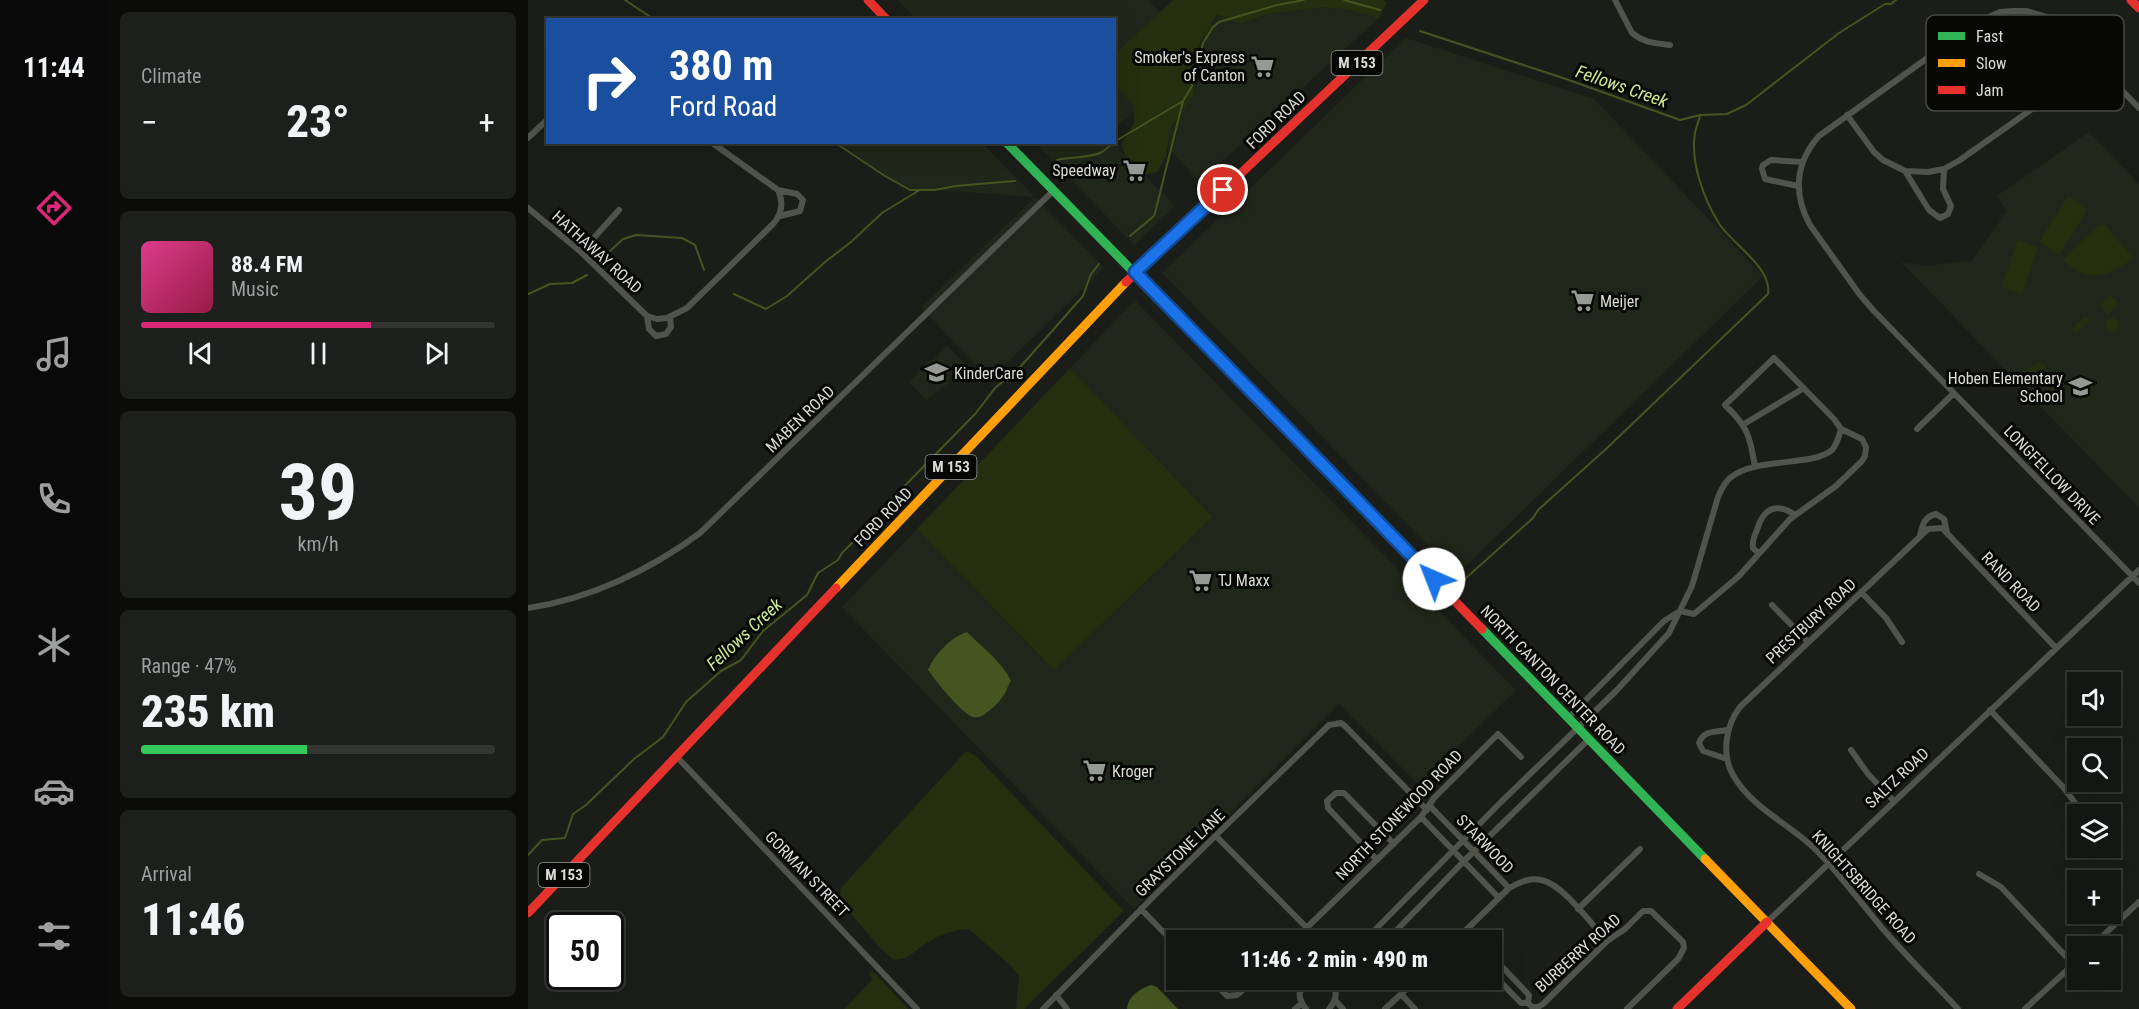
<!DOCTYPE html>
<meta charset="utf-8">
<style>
:root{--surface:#141613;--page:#1d1f1c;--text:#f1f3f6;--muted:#9d9fa0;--line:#333533;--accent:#db2777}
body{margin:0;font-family:"Roboto Condensed",sans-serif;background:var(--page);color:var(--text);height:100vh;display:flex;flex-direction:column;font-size:22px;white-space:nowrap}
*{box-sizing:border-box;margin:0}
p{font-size:20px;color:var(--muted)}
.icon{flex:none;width:33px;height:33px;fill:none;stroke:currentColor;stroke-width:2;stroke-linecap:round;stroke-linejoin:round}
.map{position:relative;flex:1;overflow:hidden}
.sheet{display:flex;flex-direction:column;gap:12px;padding:12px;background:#0b0c0a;width:420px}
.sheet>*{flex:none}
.hud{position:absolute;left:18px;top:18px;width:570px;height:126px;border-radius:0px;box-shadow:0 6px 24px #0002,0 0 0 2px var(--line);background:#1a4fa0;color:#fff;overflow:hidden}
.fabs{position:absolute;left:1539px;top:672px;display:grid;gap:12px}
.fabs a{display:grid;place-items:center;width:54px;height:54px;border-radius:0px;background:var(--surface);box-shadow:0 6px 24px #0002,0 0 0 2px var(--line);font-size:30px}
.speed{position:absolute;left:18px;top:912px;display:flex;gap:12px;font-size:30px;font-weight:700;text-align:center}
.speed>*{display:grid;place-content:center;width:78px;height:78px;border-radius:50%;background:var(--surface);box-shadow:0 6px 24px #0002,0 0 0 2px var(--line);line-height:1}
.speed .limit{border:3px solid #111;border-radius:9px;background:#fff;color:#111}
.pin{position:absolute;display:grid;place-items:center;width:51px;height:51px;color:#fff;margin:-26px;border:3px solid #fff;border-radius:50%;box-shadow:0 2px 6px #0007}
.me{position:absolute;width:66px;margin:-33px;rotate:316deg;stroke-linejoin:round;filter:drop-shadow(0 0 4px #0008)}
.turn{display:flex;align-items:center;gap:21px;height:126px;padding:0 24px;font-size:27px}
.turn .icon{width:78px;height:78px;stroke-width:2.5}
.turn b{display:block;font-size:42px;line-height:51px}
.big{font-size:45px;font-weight:800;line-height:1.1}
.sheet .card{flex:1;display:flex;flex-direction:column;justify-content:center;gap:9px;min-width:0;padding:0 21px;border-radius:9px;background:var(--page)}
.sheet .dial{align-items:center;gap:0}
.dial b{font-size:78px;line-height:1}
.song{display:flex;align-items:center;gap:18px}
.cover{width:72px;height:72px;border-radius:9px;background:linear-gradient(135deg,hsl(330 70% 55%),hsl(340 70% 35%))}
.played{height:6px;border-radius:3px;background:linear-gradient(90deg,var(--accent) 65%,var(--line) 65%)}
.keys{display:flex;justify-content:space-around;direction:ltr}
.heat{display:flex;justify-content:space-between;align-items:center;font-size:33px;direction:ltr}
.charge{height:9px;border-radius:4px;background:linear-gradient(90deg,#34c759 47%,var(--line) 0)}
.trip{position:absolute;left:638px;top:930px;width:336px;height:60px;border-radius:0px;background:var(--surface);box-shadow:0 6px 24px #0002,0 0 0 2px var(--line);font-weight:800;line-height:60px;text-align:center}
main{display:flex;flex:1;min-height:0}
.tabs{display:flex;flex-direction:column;width:108px;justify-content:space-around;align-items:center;background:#080908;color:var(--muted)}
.tabs .icon{width:42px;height:42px}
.tabs .current{color:var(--accent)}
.tabs b{font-size:27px;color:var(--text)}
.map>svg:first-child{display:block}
.built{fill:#21261a}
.green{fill:#252e0f}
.water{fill:#455520}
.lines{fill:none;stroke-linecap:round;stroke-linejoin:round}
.stream{stroke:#455520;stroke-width:2}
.street{stroke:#51544d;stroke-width:6}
.fast{stroke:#30b455;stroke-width:9}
.slow{stroke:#ff9f0a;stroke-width:9}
.jam{stroke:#e5322d;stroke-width:9}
.route-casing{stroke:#114b97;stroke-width:15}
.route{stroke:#1a73e8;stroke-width:10}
.labels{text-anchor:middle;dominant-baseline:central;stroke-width:6;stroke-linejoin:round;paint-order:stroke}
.shield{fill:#070806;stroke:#9b9c98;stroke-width:1.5}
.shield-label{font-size:15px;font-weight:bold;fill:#dadcd7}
.poi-label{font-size:16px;fill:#dadcd7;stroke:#070806;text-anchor:start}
.street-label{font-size:16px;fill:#dadcd7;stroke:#070806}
.water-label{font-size:18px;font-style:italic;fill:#cbe892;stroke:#070806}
.key{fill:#070806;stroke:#464845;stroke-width:1.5}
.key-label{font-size:16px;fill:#dadcd7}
</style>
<main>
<nav class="tabs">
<b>11:44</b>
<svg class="icon current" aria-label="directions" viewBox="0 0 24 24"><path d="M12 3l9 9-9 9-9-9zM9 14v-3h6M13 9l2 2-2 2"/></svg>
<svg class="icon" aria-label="music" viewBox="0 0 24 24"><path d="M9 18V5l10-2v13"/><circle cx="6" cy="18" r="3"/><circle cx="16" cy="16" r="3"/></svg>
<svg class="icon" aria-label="phone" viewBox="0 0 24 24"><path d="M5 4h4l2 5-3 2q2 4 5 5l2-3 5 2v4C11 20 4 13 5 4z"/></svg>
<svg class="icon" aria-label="climate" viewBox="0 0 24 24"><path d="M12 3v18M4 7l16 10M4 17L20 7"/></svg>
<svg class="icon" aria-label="car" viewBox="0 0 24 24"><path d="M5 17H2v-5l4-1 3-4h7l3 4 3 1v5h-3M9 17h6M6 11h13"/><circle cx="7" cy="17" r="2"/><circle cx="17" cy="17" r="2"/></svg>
<svg class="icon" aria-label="filters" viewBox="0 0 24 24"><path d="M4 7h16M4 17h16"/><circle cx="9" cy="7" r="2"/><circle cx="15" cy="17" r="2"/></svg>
</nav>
<section class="sheet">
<div class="card"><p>Climate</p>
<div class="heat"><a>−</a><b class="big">23°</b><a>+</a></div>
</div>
<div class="card">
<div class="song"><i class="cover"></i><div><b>88.4 FM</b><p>Music</p></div></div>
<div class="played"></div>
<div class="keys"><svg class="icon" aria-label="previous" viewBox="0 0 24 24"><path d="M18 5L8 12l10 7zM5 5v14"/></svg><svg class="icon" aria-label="pause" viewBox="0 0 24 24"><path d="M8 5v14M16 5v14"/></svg><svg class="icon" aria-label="next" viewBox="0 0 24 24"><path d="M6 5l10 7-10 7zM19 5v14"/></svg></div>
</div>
<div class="card dial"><b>39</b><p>km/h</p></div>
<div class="card"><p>Range · 47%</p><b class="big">235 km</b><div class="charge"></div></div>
<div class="card"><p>Arrival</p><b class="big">11:46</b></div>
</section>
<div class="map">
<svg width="1611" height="1009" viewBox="0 0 1611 1009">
<rect width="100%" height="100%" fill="#1b1d19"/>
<!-- built -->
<path class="built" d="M370,0H620L632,12L587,54L586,20L389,19Z
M795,7L817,9L851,18L672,182L640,148L643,126L665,96L667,56L681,27L691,14L712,24L740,14Z
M878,38L1066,99L1235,276L929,575L634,273Z
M587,86L605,104V112L587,128Z
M1561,132L1611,184V508L1373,262L1399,266L1444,260L1479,211L1469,196Z
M309,143H454L576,268L462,380L393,307L507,197L377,188Z
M508,143H584L647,206L606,245Z
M607,300L988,690L891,785L811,704L606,909L314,607L389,529L526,670L685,517L542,368Z
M419,346L437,364L424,375L420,382L422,383L417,388L415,387L410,392L408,391L399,401L381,382L402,360L404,361Z"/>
<!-- green -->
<path class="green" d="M645,0H854L859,2L851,18L817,9L795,7L740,14L712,24L690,14L673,41L667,56L665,96L643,126L638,157L629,172L618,175L600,162L593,145L606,123L605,104L587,86V54Z
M1540,196L1560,209L1531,255L1511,242Z
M1571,225H1577L1605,258C1581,277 1559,285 1535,259Z
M1490,240L1510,247L1494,294L1474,287Z
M1582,295L1591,304L1579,315L1572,305Z
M1557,316L1562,320L1548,334L1544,329Z
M1577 325a7 7 0 1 1 14 0a7 7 0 1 1-14 0Z
M1512,361L1519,366L1509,379L1499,371Z
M542,368L685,517L526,670L389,529Z
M1524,387H1528L1535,392L1527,402L1520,396Z
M438,751L447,755L596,911L496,1009H488L491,976L484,967L441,929C426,930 412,934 400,942C388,950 381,959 366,960L353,949L311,900L313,888Z
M341,971L348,974L380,1009H316L344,980Z"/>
<!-- water -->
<path class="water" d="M439,632C452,645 476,664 483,681C481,683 480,686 479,689C477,696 465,709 458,713C455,716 450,718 445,717C433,713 408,681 400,670C407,654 423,637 439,632Z
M623,985L629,987L650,1009H599C600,996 612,989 623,985Z"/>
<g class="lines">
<!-- stream -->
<path class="stream" d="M97,0L127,20
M816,0L852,10
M892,31L1038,79L1152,120L1172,115L1199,114L1218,105L1311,33L1357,4H1363L1368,0
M306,142L357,176L382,190H407L427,186L487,181
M586,142L655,101
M529,160C544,156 560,159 574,152C578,150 582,145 586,142
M602,236L626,216L628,209L655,101L664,86L675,43L685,27L691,22L749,5L776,0
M80,253L95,239L108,235L154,238L167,245L176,270
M0,294L22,284L44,283L59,275
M206,294L238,309L259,296L297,262L323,242L354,213L390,191
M355,508L448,413L467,388L493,366L517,339L555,296L563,274L571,264
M938,578L1005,518L1010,510L1078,449L1240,294C1244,268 1206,245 1192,225C1176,200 1162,162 1167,133C1168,127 1171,121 1172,115
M0,855L14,840L37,838L45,814L58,805L106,759L135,737L158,702L193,671L213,660L235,631L279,595L290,573L310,560L314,553L327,540L343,520"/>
<!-- street -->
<path class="street" d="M1087,0L1104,33C1116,43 1128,43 1142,45
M1611,108L1537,31L1522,18L1498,11H1485L1472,12L1448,23L1291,136C1267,163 1265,194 1282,225L1332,295L1346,311L1611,583
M1319,115L1346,152L1355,160L1377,171L1401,210L1412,218L1420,214L1423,206L1415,189L1416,169L1432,160L1531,90L1564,60
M0,138L20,119
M1377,171L1400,172L1416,169
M1270,186L1237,179L1234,169L1235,165L1243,160L1274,162
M250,190L269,194L275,200L272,211L252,216
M0,208L53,252L119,316L129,319L139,318L159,308L245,224C254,214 256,203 250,190L183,142
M53,252L91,210
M119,316L121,329L128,336L138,334L143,327L142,317
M1216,424L1276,388
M1389,429L1426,393
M1392,535C1395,524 1396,517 1408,514L1416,519L1419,533
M1230,553L1225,548C1224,541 1226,536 1229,530C1235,508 1249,502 1267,515
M1333,592L1358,618L1374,642
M1244,605L1280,642
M0,608C62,599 122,570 172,533L525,191
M1462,710L1535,787L1551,808
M1040,718L1136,621L1152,611L1166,614L1211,576L1262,519L1308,486L1334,461L1337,456L1338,447L1334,439L1313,429L1306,419L1246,358L1197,405C1220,427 1222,436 1227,467
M1199,730C1188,732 1175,730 1171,743L1175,751L1199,759
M1323,750L1340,774L1366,801
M149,757L389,1009
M902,806L981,888
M893,817L971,898
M688,836L779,928
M849,860L800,808L799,801L808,793H816L866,844
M1451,874L1473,887L1545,964
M613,909L648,945
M1050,909L1112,849
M1239,922L1611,570
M766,940L893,817L906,798L970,734L993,757
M837,940L973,802L1089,690L1141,633L1164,586L1190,497C1193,490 1196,483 1202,478C1225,457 1285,467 1304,450C1309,444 1311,437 1313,429
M859,940L936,861L1061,739
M928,940L981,888C991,883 1001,877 1013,880C1035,884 1063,924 1079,941
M934,940V934L942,933L949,940
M1564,946L1611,902
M963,955L1001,995L1000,1003H993L963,972
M683,980L699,996L709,995L726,980
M763,980L774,990
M807,991L819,980
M873,994L887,1009
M528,995L539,1009
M807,1000L815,1009
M1000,1003L1004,1007H1010L1015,1004L1079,941L1097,929L1115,911H1123L1155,942L1156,948L1150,959L1099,1009
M515,1009L629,893L801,725L813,723L817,726L899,810
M767,1009L774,1003
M778,1009C749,972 831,971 801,1009
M857,1009L888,980
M1430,1009C1405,982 1378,956 1355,929C1333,903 1313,876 1290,852C1263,824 1225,810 1205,775C1193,754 1198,725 1212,707L1400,529L1414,528L1528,648
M1497,1009L1550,960"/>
<!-- fast -->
<path class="fast" d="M478,142L779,449
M954,629L1177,859"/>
<!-- slow -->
<path class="slow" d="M308,588L598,282
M1177,859L1323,1009"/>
<!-- jam -->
<path class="jam" d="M340,0L359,20
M1603,0L1611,8
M598,282L896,0
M779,449L954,629
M0,913L308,588
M1149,1009L1239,922"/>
</g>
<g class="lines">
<defs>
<path id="route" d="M695,190L607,272L906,579"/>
</defs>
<!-- route casing -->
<use href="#route" class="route-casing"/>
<!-- route -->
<use href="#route" class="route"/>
</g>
<!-- icons -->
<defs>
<symbol id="supermarket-bare" viewBox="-9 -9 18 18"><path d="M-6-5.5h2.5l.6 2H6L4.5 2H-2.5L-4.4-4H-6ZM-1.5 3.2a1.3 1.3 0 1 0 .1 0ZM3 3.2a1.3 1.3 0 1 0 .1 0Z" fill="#979994" stroke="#070806" stroke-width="2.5" paint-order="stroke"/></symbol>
<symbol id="school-bare" viewBox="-9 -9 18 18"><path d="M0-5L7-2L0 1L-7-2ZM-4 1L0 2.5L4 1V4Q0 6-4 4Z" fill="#979994" stroke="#070806" stroke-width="2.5" paint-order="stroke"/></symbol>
</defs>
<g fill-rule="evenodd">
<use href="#supermarket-bare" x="718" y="50" width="33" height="33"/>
<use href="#supermarket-bare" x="590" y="154" width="33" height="33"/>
<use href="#supermarket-bare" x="1038" y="284" width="33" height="33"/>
<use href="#school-bare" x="392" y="356" width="33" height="33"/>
<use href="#school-bare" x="1536" y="370" width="33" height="33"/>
<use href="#supermarket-bare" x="656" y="564" width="33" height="33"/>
<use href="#supermarket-bare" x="550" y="754" width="33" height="33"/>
</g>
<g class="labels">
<!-- shield labels -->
<g class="shield">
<rect x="803.5" y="51" width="51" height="24" rx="4.5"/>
<rect x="397.5" y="455" width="51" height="24" rx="4.5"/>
<rect x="10.5" y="863" width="51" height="24" rx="4.5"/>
</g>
<g class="shield-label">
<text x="829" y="63">M 153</text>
<text x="423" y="467">M 153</text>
<text x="36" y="875">M 153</text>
</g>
<!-- poi labels -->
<g class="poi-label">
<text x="717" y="57" text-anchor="end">Smoker's Express<tspan x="717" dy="18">of Canton</tspan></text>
<text x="588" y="170" text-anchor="end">Speedway</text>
<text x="1072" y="301">Meijer</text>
<text x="426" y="373">KinderCare</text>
<text x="1535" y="378" text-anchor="end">Hoben Elementary<tspan x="1535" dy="18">School</tspan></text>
<text x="690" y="580">TJ Maxx</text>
<text x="584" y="771">Kroger</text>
</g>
<!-- street labels -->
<g class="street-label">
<text transform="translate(748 120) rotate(-44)">FORD ROAD</text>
<text transform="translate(69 252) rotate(42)">HATHAWAY ROAD</text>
<text transform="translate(272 419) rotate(-44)">MABEN ROAD</text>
<text transform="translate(1524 475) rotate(46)">LONGFELLOW DRIVE</text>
<text transform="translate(355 517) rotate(-46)">FORD ROAD</text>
<text transform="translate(1483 582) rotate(46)">RAND ROAD</text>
<text transform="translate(1283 621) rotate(-43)">PRESTBURY ROAD</text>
<text transform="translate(1025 680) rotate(46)">NORTH CANTON CENTER ROAD</text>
<text transform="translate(1369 778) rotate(-43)">SALTZ ROAD</text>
<text transform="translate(871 815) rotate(-46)">NORTH STONEWOOD ROAD</text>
<text transform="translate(957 844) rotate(46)">STARWOOD</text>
<text transform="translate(652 853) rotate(-44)">GRAYSTONE LANE</text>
<text transform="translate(279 874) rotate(46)">GORMAN STREET</text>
<text transform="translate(1336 887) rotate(48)">KNIGHTSBRIDGE ROAD</text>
<text transform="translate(1050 953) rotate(-42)">BURBERRY ROAD</text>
</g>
<!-- water labels -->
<g class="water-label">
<text transform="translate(1094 86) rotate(19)">Fellows Creek</text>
<text transform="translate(216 634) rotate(-43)">Fellows Creek</text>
</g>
</g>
<!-- legend -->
<rect x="1398" y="15" width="198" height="96" rx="9" class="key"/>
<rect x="1410" y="32" width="27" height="8" fill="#30b455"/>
<rect x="1410" y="59" width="27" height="8" fill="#ff9f0a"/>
<rect x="1410" y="86" width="27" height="8" fill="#e5322d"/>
<g class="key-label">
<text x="1448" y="42">Fast</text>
<text x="1448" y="69">Slow</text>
<text x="1448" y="96">Jam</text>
</g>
</svg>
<div class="fabs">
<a><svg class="icon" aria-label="sound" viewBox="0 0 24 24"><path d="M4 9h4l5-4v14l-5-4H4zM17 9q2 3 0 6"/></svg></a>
<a><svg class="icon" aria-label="search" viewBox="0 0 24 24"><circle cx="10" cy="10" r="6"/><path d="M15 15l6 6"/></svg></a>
<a><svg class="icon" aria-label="layers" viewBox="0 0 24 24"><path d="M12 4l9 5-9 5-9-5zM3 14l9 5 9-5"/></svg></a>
<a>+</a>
<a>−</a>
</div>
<div class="speed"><div class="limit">50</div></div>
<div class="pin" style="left:695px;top:190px;background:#d93025"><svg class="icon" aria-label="arrive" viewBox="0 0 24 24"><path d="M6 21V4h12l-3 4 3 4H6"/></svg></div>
<svg class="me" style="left:906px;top:579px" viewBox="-20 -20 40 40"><circle r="19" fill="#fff"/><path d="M0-13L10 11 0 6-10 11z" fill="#1a73e8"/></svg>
<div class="trip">11:46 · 2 min · 490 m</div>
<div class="hud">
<div class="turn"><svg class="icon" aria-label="right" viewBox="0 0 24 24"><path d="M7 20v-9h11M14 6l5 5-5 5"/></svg><div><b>380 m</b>Ford Road</div></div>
</div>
</div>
</main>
